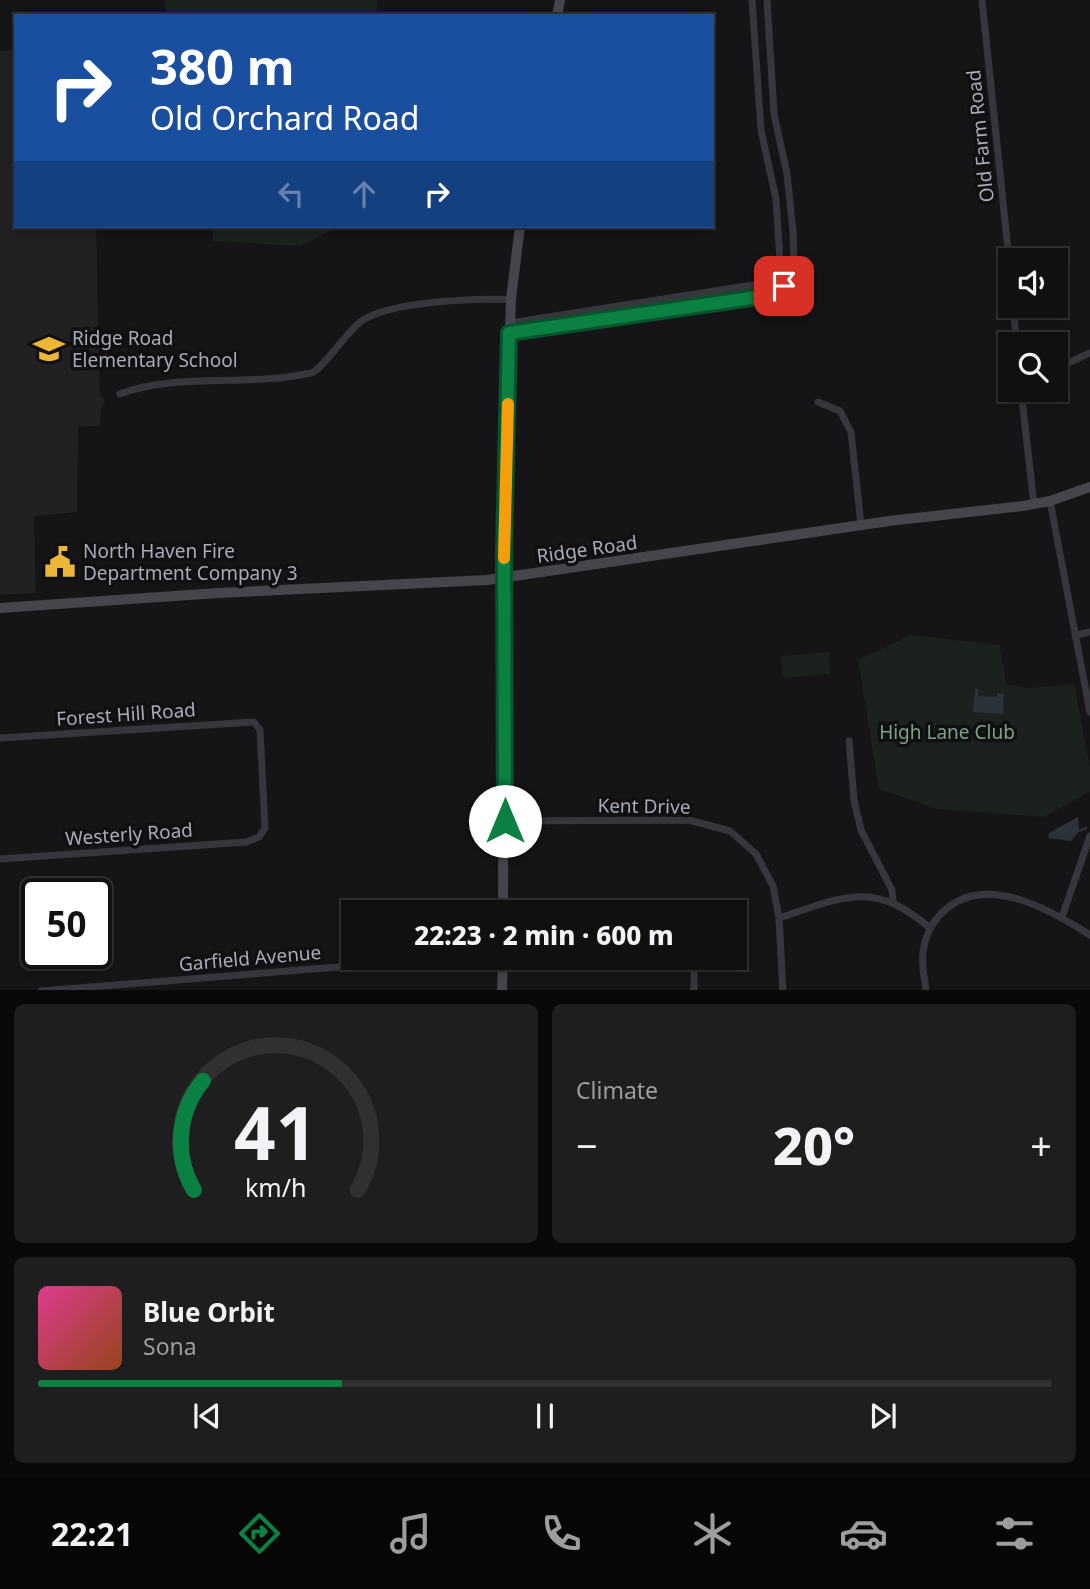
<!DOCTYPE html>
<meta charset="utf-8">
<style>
:root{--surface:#101011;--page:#1e1e1f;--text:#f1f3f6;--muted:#9c9d9f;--line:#303031;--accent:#0b8043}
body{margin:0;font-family:"Noto Sans",sans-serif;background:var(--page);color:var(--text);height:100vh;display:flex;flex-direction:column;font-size:26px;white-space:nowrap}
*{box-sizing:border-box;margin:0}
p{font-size:23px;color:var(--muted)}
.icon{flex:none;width:38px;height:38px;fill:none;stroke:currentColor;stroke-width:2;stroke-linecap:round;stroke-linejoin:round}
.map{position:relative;height:990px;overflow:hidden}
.side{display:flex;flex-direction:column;gap:14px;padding:14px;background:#090909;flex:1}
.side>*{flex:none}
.banner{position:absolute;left:14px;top:14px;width:700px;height:214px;border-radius:0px;box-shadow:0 4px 10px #0003,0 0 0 2px var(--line);background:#1a4fa0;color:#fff;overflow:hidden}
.controls{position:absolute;left:998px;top:248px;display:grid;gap:14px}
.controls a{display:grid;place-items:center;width:70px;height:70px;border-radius:0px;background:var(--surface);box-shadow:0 4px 10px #0003,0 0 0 2px var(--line);font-size:35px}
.speed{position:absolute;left:21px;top:878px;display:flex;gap:14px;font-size:35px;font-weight:700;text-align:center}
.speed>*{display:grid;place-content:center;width:91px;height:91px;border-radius:50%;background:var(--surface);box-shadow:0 4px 10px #0003,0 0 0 2px var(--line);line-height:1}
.speed .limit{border:4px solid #111;border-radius:10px;background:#fff;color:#111}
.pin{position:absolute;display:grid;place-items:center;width:60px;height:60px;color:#fff;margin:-30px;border-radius:14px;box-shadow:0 4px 10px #0006}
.me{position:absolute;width:77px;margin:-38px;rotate:0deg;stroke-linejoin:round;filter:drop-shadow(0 0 5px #0008)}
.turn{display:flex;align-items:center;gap:24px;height:147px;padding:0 21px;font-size:32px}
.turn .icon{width:91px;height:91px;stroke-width:2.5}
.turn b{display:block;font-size:49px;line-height:60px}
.lanes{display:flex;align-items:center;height:66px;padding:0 21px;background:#0003;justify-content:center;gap:35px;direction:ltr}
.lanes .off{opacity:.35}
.big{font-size:52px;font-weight:800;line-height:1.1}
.side .card{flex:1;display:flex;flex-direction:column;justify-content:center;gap:10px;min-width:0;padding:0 24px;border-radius:10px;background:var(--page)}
.side .dial{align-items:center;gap:0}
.dial svg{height:182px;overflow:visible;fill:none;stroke:var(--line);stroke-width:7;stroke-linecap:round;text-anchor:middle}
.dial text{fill:var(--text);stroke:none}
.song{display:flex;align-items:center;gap:21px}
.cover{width:84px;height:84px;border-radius:10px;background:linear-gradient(135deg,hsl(330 70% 55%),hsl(20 70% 35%))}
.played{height:7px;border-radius:4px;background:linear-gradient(90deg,var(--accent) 30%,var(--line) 30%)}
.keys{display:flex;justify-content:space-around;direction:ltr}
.heat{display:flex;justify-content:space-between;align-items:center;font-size:38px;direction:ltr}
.side .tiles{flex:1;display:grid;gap:14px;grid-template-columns:1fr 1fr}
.card:last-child{grid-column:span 2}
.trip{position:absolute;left:341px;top:900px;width:406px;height:70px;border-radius:0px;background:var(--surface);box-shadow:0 4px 10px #0003,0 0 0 2px var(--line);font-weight:800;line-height:70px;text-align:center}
.dock{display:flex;height:112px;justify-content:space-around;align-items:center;background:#060607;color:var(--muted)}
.dock .icon{width:49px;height:49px}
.dock .selected{color:var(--accent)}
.dock b{font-size:32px;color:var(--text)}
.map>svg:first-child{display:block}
.built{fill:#212124}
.green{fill:#1b211c}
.water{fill:#2b333a}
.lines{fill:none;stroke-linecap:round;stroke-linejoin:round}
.stream{stroke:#2b333a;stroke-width:2.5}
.minor{stroke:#36373c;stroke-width:7}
.secondary{stroke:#44464b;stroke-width:10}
.route-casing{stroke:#07532c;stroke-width:18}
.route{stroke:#0b8043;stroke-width:12}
.slow{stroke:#f59e0b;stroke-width:12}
.labels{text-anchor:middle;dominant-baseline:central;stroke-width:7;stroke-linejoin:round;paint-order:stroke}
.street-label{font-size:19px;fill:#a7abb6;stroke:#101012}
.poi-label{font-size:19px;fill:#a7abb6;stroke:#101012;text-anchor:start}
.park-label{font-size:19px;fill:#7ea182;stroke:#101012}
</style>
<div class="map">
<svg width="1090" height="991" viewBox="0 0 1090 991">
<rect width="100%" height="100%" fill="#151517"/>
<!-- built -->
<path class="built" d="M16,49V226H96L100,396L103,397L105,405L101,406L100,426L78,427L77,512L34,516L36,593L0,595V51Z"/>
<!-- green -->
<path class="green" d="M164,0H377V16H166Z
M212,226H341L299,246L213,241Z
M911,635L1000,645L1006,684L1028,688L1074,684L1090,767V792L1044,817L937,809L879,789L858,660Z
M829,652L831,674L783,678L781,656Z"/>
<!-- water -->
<path class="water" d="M975,689H978V696L997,697V693L1004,694L1003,714L973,712Z
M1078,817L1079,831L1071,841L1048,838L1049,833Z"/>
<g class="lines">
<!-- stream -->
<path class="stream" d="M1079,831L1086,828"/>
<!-- minor -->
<path class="minor" d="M982,0L1010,269
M1013,306L1017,345
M510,323L753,285L771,281L776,277L780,261L776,199L761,130L752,0
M509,333L751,298L767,295L784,286L794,263L793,231L787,174L774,114L767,0
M1055,369L1090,353
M1021,390L1034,505
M120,394C179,372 248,387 311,373C323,370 348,329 363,320C395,301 473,299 511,299
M818,402L840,411L851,432L861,525
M1050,501L1090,712
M1077,635L1090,632
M0,738L254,722L260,730L265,828L259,837L246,842L0,859
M849,741L854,800L861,830L892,890L893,902
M505,821L689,820L730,831L756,854L773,886L779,918L783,991
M1062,917L1090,836
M779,918C844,897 872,879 930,928
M41,991L462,957
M694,991V957
M926,991C925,978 921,965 923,953C925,936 932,921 945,910C987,873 1051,910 1090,935"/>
<!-- secondary -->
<path class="secondary" d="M557,16L560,0
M0,608L218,593L487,580L889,521L1023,506L1050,501L1090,487
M503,912L504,512L511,299L520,226
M502,991L503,957"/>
</g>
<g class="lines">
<defs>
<path id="route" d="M505,821L504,551L509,333L751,298L776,292L784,286"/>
</defs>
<!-- route casing -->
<use href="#route" class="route-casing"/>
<!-- route -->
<use href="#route" class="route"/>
<!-- slow -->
<path class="slow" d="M504,558L508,404"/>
</g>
<!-- icons -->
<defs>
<symbol id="school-bare" viewBox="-9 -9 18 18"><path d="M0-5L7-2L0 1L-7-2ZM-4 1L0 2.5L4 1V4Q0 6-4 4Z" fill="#edb636" stroke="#101012" stroke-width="2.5" paint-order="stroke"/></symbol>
<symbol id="civic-bare" viewBox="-9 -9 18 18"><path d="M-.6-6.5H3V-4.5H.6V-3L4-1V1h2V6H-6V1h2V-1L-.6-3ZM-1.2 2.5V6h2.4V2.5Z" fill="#edb636" stroke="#101012" stroke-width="2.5" paint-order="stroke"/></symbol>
</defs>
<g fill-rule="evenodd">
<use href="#school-bare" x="27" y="327" width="44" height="44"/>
<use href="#civic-bare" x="38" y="540" width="44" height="44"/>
</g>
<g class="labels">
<!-- street labels -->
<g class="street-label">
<text transform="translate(980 136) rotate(-96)">Old Farm Road</text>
<text transform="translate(587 549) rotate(-8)">Ridge Road</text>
<text transform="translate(126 714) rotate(-4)">Forest Hill Road</text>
<text transform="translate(644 806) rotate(1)">Kent Drive</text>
<text transform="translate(129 834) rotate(-4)">Westerly Road</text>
<text transform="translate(250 958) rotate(-5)">Garfield Avenue</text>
</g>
<!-- poi labels -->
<g class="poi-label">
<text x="72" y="338">Ridge Road<tspan x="72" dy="22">Elementary School</tspan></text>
<text x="83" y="551">North Haven Fire<tspan x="83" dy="22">Department Company 3</tspan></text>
</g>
<!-- park labels -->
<g class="park-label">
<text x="947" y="732">High Lane Club</text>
</g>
</g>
</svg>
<div class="controls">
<a><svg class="icon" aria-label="sound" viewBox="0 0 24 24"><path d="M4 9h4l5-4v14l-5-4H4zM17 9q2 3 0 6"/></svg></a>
<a><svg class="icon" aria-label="search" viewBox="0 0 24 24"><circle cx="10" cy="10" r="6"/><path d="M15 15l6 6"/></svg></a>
</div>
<div class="speed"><div class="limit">50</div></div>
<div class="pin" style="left:784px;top:286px;background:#d93025"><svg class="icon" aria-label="arrive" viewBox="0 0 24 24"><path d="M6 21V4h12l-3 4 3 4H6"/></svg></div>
<svg class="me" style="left:505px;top:821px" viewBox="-20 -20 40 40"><circle r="19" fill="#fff"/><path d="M0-13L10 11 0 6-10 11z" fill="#0b8043"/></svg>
<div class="trip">22:23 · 2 min · 600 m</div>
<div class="banner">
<div class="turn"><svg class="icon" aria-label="right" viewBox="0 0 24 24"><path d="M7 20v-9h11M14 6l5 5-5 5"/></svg><div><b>380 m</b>Old Orchard Road</div></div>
<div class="lanes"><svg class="icon off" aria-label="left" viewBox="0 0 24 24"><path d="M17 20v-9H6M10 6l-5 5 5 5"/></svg><svg class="icon off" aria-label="ahead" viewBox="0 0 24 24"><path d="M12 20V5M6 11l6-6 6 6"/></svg><svg class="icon" aria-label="right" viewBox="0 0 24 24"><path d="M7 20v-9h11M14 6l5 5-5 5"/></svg></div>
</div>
</div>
<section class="side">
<div class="tiles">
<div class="card dial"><svg viewBox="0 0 100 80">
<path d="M14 69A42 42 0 1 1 86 69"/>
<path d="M14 69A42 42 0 0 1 18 21" stroke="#0b8043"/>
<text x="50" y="56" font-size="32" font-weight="700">41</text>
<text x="50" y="72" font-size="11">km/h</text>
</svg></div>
<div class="card"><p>Climate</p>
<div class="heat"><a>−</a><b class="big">20°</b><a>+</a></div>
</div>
<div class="card">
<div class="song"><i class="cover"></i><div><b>Blue Orbit</b><p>Sona</p></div></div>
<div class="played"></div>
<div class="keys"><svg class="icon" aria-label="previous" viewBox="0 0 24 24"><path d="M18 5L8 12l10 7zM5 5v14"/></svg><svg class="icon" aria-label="pause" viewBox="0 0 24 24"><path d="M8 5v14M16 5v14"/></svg><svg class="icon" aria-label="next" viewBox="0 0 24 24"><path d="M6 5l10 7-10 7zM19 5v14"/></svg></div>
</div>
</div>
</section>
<nav class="dock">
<b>22:21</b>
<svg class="icon selected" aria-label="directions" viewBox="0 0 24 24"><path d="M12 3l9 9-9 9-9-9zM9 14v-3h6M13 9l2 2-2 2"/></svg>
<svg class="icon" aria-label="music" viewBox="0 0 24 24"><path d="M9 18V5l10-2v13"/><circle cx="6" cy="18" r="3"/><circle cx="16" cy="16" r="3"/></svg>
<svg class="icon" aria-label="phone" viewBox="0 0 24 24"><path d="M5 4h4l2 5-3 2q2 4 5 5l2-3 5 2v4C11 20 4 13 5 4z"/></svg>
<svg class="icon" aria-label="climate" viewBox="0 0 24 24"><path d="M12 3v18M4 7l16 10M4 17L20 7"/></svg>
<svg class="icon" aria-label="car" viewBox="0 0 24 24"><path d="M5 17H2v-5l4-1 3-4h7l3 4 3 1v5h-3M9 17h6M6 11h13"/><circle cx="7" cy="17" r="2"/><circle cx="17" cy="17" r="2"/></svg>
<svg class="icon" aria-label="filters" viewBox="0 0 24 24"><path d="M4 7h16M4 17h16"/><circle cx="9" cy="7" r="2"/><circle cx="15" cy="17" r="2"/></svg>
</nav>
